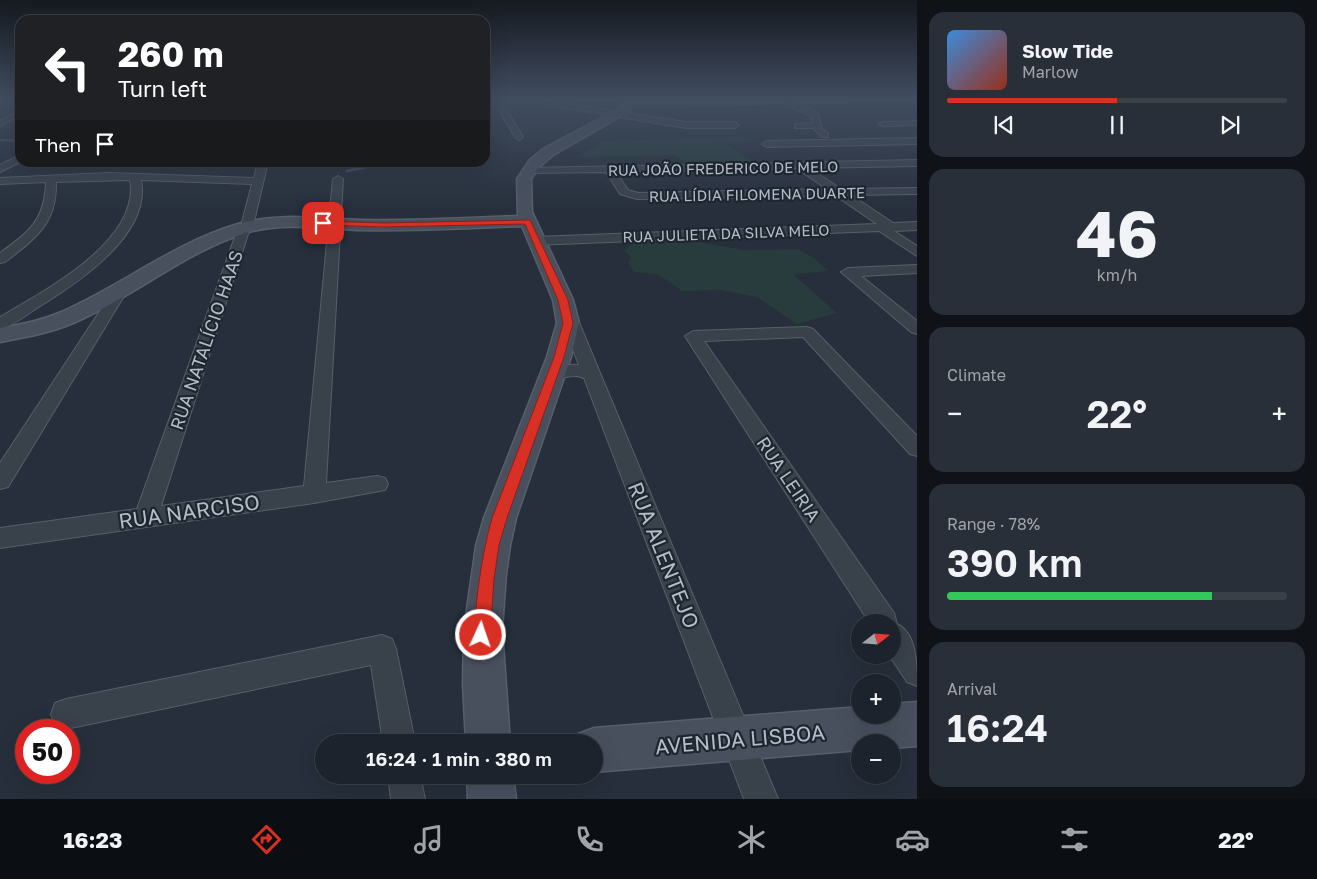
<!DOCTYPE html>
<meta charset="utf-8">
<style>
:root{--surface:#1c232c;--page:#292f38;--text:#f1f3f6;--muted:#a0a4a9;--line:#3a4048;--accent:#d93025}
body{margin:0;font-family:"Golos Text",sans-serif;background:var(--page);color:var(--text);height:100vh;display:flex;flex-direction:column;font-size:19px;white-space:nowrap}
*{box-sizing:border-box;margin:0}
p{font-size:16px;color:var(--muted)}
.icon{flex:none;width:28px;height:28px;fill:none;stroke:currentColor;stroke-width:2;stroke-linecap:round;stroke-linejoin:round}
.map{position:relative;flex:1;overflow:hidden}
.sheet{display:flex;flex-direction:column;gap:12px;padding:12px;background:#0f1318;width:400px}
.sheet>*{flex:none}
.guide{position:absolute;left:15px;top:15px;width:475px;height:152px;border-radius:15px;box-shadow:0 5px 20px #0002,0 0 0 1px var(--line);background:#202124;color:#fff;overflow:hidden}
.needle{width:32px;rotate:73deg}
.tools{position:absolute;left:851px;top:614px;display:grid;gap:10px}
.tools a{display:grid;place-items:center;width:50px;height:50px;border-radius:50%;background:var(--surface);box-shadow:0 5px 20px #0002,0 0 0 1px var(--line);font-size:25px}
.speed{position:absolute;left:15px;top:719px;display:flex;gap:10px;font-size:25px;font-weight:700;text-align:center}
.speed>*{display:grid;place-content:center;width:65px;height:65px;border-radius:50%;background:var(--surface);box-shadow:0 5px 20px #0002,0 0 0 1px var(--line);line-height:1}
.speed .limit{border:8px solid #d22;background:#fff;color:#111}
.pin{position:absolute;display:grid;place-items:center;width:42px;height:42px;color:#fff;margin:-21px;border-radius:10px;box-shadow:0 2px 8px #0006}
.me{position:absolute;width:55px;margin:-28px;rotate:3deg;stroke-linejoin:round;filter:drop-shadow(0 0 4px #0008)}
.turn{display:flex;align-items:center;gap:18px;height:105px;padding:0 20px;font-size:22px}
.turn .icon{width:65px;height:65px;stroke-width:2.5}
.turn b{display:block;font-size:35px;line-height:42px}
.then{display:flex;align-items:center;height:48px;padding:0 20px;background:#0003;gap:10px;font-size:19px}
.big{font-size:38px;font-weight:600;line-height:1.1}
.sheet .card{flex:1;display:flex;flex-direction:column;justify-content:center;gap:8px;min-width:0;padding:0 18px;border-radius:15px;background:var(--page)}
.sheet .dial{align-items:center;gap:0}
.dial b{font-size:65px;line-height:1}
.song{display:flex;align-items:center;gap:15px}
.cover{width:60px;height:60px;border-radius:8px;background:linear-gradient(135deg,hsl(210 70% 55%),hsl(10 70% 35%))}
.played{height:5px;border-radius:2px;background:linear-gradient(90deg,var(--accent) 50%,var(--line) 50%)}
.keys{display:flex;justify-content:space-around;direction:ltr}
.heat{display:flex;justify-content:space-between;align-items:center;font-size:28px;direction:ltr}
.charge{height:8px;border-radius:4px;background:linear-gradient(90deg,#34c759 78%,var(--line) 0)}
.trip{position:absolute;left:315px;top:734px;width:288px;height:50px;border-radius:25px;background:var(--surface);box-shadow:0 5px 20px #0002,0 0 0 1px var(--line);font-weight:600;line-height:50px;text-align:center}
.tab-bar{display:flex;height:80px;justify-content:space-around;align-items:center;background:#0b0e12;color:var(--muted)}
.tab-bar .icon{width:35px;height:35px}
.tab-bar .on{color:var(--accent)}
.tab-bar b{font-size:22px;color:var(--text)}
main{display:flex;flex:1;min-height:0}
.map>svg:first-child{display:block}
.green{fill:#283c3d}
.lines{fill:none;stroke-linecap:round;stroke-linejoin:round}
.stream-far1{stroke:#3d4c63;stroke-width:2.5}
.stream{stroke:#3d4c63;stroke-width:3}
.street-casing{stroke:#575f69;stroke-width:2}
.secondary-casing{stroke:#575f69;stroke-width:3}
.street{fill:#39414b;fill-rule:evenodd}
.secondary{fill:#48505e;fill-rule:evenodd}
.route{fill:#d93025;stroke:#8d1f18}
.labels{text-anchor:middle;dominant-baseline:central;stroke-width:4.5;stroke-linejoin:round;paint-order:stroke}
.far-street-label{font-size:15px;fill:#b5bcc7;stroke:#1e2630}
.street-label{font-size:18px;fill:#b5bcc7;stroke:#1e2630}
.near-street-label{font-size:21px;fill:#b5bcc7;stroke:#1e2630}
</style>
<main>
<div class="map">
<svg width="917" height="799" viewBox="0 0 917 799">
<rect width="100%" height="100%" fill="#262f3b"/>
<!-- green -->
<path class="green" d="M739,137L761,141L724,143L755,163L690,165L675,155L575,157L599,145L602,141Z
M692,241L744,250L798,249L815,259L828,271L796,274L795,276L837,313L797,324L757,297L721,290L682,291L659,275L634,272L628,263L632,258L624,251L632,243Z"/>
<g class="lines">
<!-- stream-far1 -->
<path class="stream-far1" d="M0,140L20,141"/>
<!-- stream -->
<path class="stream" d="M347,171L366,167V162"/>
<defs>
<path id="street" d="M485,99H537L686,122H735L739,125L735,128H686L535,103H502L523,137L519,140L515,137L495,103H485Z
M781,99H788L818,113L822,129L828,133V137H822L813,128H795V124L812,123L811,116L781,102Z
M20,110V115L0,126V121Z
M917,121V125L883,126L879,124L883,122Z
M917,138V144L767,147L762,144L767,141Z
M20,155V162L0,172V165Z
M917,160V166L809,168L841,189L917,188V194L851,195L893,223L917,222V230L894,231L917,246V256L879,231L535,245L529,241L535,237L877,224L836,196L637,199L620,194L606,172L525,173L524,171L529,168ZM796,168L827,189L638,193L628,190L616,172Z
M258,162H268L253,226L248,234L161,506L304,486L333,179L338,176L343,179L326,483L377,476L385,478L388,484L385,490L314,503L0,548V528L137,509L236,234L241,226L252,184L141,180C152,235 76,284 37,308C26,315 13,326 0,329V317C44,291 141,241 130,180L56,182C57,224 36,238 5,262L0,263V253C29,232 45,220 46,182L0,184V178L109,173L254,178Z
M917,265V273L861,276L917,321V334L911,332L841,272L848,268Z
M120,287L127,291L8,487L0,489V463L113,291Z
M567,308L575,313L778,799H744L584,378C570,372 560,382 547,379L544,375C550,366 569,364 579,365L559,313Z
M807,327L813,329L917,436V456L910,454L803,337L704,341L894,613L897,624C917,633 917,666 917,686L907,682L889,655H892V622H869L685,336L693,331Z
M382,635L392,639L396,649L415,742H383L371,665L66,729L55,725L51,714L55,703L66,699Z
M388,775H420L425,799H391Z"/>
<path id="secondary" d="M627,99H852L847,102L632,106L628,112L553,155L539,167L531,179L532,212L573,300L579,323L571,357L516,518L510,546L506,574L502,630L510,742H466L463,685L464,630L476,546L484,518L547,357L557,323L553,300L522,226C469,228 415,231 362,230C325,229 285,222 249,232C185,251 134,297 73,323C50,333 25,337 0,342V328C20,325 40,321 59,313C120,287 173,243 238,224C279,212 321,219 362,220C414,221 466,218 518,216L517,179L529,161L543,149L620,108Z
M917,702V746L892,748V742H860V750L594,772V742H575L578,734L594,728L860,707V715H892V704Z
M467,775H513L516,799H468Z"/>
</defs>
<!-- street casing -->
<use href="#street" class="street-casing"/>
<!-- secondary casing -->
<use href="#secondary" class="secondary-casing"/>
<!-- street -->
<use href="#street" class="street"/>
<!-- secondary -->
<use href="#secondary" class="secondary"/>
</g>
<!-- sky -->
<linearGradient id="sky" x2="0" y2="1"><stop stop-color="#151a20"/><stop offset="0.47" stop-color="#414d60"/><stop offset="1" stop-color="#414d60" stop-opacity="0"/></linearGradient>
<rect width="917" height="211" fill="url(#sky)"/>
<!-- route -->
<path class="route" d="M530,220L568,300L573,323L564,357L507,518L499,545L494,579L490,635L487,640L481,643L475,640L473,635C477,595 481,557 492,518L554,357L563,323L558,300L525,224L383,227L323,225L319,223L323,221L383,223Z"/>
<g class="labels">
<!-- far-street labels -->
<g class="far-street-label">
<text transform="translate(723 168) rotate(-1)">RUA JOÃO FREDERICO DE MELO</text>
<text transform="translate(757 194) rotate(-1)">RUA LÍDIA FILOMENA DUARTE</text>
<text transform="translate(726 233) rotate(-2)">RUA JULIETA DA SILVA MELO</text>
</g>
<!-- street labels -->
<g class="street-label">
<text transform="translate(206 340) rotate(-71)">RUA NATALÍCIO HAAS</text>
<text transform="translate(789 479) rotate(56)">RUA LEIRIA</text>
</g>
<!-- near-street labels -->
<g class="near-street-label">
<text transform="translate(189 511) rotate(-8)">RUA NARCISO</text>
<text transform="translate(664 555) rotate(68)">RUA ALENTEJO</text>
<text transform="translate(740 739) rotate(-5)">AVENIDA LISBOA</text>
</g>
</g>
</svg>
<div class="tools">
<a><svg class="needle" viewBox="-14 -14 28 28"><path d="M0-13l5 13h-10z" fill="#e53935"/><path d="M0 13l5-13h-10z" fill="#a0a4a9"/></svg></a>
<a>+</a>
<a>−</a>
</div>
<div class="speed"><div class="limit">50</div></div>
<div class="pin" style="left:323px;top:223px;background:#d93025"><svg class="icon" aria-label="arrive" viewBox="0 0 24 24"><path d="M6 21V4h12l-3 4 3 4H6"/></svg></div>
<svg class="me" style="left:481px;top:635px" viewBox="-20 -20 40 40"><circle r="17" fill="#d93025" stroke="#fff" stroke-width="3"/><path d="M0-11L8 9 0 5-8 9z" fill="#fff"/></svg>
<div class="trip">16:24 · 1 min · 380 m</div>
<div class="guide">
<div class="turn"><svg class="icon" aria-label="left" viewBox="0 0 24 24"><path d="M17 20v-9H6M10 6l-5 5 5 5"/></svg><div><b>260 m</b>Turn left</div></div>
<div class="then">Then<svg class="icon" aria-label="arrive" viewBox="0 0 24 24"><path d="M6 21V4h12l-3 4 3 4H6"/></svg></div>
</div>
</div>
<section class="sheet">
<div class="card">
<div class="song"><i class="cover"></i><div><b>Slow Tide</b><p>Marlow</p></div></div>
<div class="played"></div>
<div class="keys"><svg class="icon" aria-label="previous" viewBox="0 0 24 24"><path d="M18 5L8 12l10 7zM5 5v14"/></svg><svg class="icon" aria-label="pause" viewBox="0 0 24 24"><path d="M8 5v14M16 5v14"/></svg><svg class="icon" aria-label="next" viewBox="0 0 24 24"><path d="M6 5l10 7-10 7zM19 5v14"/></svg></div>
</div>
<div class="card dial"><b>46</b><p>km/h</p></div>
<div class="card"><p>Climate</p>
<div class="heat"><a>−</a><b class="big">22°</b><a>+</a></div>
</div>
<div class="card"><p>Range · 78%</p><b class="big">390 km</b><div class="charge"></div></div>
<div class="card"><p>Arrival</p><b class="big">16:24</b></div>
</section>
</main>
<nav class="tab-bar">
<b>16:23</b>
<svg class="icon on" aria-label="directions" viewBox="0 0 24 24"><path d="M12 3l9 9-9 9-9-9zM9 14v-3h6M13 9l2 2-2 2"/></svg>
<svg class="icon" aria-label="music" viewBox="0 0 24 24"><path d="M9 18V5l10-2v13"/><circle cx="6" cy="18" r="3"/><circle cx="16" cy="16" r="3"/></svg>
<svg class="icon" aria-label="phone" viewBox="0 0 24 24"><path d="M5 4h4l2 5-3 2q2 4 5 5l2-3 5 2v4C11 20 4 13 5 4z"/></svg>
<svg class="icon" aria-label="climate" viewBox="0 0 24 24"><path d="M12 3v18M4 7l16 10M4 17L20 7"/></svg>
<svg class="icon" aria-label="car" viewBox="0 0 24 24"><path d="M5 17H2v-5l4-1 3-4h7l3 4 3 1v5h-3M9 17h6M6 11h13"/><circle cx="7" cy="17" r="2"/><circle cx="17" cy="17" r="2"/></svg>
<svg class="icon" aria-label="filters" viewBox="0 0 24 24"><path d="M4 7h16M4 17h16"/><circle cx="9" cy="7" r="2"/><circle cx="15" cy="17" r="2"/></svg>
<b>22°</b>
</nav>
